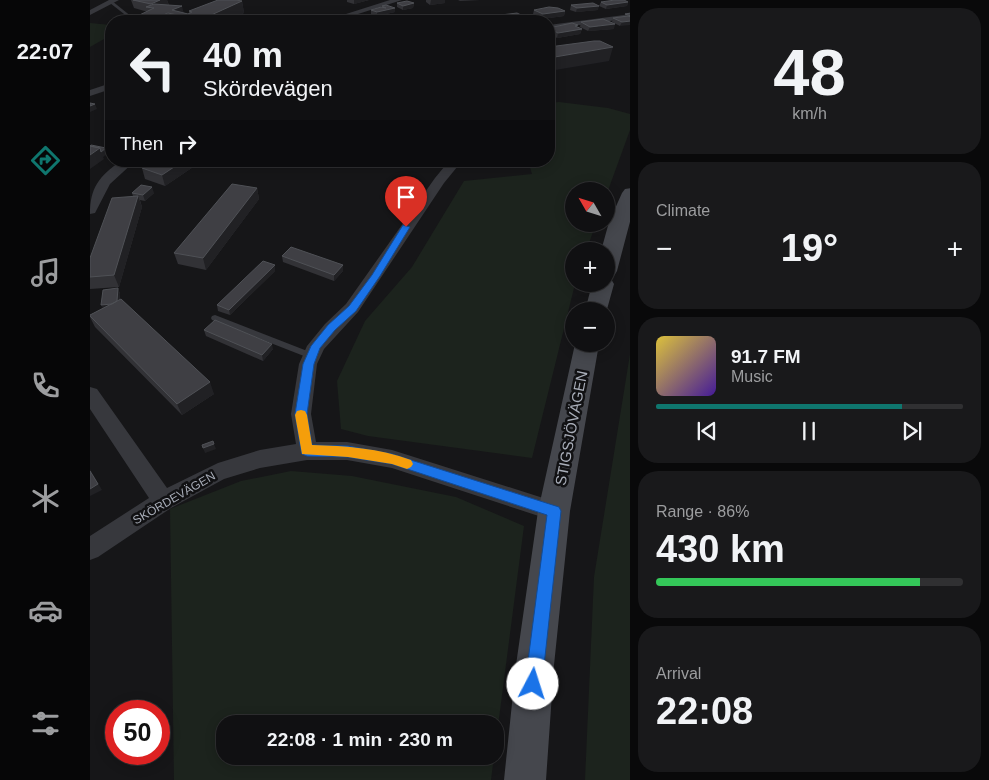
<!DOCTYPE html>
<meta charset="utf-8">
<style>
:root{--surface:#101012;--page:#19191b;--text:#f1f3f6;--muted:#9c9d9f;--line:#303032;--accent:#0f766e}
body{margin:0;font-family:Arial,sans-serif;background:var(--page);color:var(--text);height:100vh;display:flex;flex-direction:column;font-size:19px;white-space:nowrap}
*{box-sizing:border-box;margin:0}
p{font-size:16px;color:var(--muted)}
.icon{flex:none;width:28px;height:28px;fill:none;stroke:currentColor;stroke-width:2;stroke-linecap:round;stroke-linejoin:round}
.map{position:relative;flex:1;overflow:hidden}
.drawer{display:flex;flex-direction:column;gap:8px;padding:8px;background:#09090a;width:359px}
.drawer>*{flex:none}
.hud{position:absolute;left:15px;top:15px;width:450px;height:152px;border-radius:20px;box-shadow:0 2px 12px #0003,0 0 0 1px var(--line);background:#101012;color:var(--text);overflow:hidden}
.needle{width:32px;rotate:309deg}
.fabs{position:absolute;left:475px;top:182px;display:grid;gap:10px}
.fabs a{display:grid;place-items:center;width:50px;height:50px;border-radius:50%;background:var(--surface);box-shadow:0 2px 12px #0003,0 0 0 1px var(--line);font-size:25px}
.speed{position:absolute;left:15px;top:700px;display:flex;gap:10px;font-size:25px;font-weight:700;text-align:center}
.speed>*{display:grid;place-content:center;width:65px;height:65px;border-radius:50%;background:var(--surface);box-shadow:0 2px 12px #0003,0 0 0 1px var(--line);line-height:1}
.speed .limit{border:8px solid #d22;background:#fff;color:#111}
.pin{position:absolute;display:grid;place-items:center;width:42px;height:42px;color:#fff;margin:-51px -21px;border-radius:50% 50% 50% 0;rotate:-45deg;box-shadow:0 0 5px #0007}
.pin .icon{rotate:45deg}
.me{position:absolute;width:55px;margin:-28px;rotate:5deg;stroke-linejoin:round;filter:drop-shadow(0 0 4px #0008)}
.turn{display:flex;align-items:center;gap:18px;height:105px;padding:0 15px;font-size:22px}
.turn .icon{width:65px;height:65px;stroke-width:2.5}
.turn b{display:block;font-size:35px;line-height:42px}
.then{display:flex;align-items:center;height:48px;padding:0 15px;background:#0003;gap:10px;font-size:19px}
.big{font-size:38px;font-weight:600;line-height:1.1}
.drawer .widget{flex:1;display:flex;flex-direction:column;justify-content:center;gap:8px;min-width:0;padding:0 18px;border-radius:20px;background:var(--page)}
.drawer .dial{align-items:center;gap:0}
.dial b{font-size:65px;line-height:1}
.song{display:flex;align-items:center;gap:15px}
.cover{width:60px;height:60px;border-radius:8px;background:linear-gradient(135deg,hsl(50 70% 55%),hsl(260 70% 35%))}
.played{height:5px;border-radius:2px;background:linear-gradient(90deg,var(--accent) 80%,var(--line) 80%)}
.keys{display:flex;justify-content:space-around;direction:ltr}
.heat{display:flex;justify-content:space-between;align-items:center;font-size:28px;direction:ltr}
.charge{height:8px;border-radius:4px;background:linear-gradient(90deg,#34c759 86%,var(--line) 0)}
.trip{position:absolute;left:126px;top:715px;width:288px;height:50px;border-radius:20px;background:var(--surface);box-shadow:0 2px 12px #0003,0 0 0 1px var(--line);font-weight:600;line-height:50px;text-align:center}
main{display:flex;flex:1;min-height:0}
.tabs{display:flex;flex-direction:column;width:90px;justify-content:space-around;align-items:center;background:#060607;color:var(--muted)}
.tabs .icon{width:35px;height:35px}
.tabs .selected{color:var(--accent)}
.tabs b{font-size:22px;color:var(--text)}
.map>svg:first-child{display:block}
.green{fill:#1c231d}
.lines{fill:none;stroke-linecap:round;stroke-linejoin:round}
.lane{fill:#37383d;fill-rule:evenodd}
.street{fill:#37383d;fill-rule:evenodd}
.secondary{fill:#45474d;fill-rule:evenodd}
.wall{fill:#323236}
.shaded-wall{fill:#212124}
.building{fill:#3f3f44;stroke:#4f5156}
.route{fill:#1a73e8;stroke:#114b97}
.slow{fill:#f59e0b}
.labels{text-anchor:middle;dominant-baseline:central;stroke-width:5;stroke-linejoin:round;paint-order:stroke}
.street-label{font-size:12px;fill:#a8adb8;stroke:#111113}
.near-street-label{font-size:15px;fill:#a8adb8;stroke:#111113}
</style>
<main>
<nav class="tabs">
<b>22:07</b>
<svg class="icon selected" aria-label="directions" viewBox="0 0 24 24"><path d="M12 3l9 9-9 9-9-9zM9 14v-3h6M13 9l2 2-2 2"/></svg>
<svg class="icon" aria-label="music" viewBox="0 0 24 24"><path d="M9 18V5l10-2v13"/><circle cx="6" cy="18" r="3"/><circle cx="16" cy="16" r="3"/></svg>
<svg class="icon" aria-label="phone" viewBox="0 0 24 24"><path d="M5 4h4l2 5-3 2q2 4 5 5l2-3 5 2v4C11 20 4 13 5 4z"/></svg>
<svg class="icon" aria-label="climate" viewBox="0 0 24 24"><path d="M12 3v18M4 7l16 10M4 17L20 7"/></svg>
<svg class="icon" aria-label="car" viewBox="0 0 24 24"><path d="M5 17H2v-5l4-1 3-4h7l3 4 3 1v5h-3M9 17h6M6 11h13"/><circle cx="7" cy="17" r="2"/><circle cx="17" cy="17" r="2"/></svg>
<svg class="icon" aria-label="filters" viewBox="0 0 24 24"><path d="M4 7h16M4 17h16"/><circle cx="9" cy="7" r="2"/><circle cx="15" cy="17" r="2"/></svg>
</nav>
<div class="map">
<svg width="541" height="780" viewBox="0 0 541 780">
<rect width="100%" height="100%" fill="#161618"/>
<!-- green -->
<path class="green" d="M0,23L21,25V35L0,47Z
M469,102L518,108L540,114V130L516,196V191H484V224H506L496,251H484L485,284L442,458L278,436L251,429L247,381L275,321L322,267L374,181L442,174L438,161H459V103Z
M540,354V780H495L504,577Z
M201,471L262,476L366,497L434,526L405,749V724H135V756H404L401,780H84L80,509L151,481Z"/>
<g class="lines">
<!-- lane -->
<path class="lane" d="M20,1H22L47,21H43L20,3Z
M20,41H21V45L19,48L21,49V51L14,49Z
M125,315L225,354L226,356L225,358H219L122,320L121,318L122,316Z"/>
<!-- street -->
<path class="street" d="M19,0H29L0,15V10Z
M300,0H312L246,21H234Z
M541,14V18L459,29V25Z
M21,83V89L0,96V90Z
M31,161H45L20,184L5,213L0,214C0,188 9,176 31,161Z
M359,161H372L354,183L268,312L234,349L227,364L221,414L226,442H257L302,450L472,504L475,511L472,518L464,521L302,468L257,460H217L170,468L134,479L81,508L8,557L0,560V536L59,498L0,409V387L7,389L77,488L128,463L170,450L206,444L201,414L209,364L217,346L235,324L256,304L345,178Z"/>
<!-- secondary -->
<path class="secondary" d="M541,188V218L527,271L524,276L516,278V251H511L519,222L532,193L535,189Z
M516,278L521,279L524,284L516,313V311H495L502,284H516Z
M485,344H509L480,511L464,665L456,780H414L426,665L448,511Z"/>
</g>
<!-- wall -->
<path class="wall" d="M41,0H77L79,5L94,13L98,14L99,13V11L152,1L154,13L137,21H37L58,12L44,8Z
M257,0H279L264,4L257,2Z
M336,0H355V3L340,5L336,2Z
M368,0H390L370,1Z
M511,2H538L537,6L516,9L509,6Z
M307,3H324L323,8L313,10L307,7Z
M481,5L508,10L486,12L480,10Z
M292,6L305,12L287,16L281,14V10L292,7Z
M444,10L475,11L474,16L452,19L443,14Z
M541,13L530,26L522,22L523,18L534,16L535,14Z
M411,15L435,17L434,21H413L411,20Z
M491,22L524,29L498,31L490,27Z
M487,27L492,29L490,34L467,38L461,34L460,39H459V28Z
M21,29V40L18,30Z
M21,89V99L18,90Z
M21,131V144H20L16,133Z
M63,161H112L75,186L55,179L52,168Z
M306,161H336L331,167Z
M167,188L169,199L116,270L88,264L84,253Z
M42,193H64L55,201L50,200L52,207L29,287L0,289V258L43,196Z
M192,256L253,265V271L244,281L193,262Z
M185,265V271L140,315L128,311L127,305Z
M28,288L30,294V299L124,394L92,415L5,327L0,317V315L13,308Z
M114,330L183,349L173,361L116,336Z"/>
<!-- shaded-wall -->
<path class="shaded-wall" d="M70,0H77L79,6L64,8H62L61,4Z
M264,0H279L264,4Z
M341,0H355V3L340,5Z
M152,1L154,13L137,21H108Z
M538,2L537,6L516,9L517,5Z
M324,3L323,8L313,10V6Z
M92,6L95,18L82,10Z
M509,6L508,10L486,12L487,8Z
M305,8V12L287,16V12Z
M475,11L474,16L452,19L453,14Z
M78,13L79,21H59Z
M435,17L434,21H418L419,19Z
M541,17V25L530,26L532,22Z
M525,24L524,29L498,31L500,27Z
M492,29L490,34L467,38L468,33Z
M523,47L519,61L459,71V58Z
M5,104L7,109L0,112V106Z
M10,148H16L18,154L13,157L14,159L0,169V155Z
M93,161H112L75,186L72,175Z
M336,161L331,167V162Z
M62,187L64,193L55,201L53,195Z
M167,188L169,199L116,270L113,258Z
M48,196L52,207L29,287L24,275Z
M185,265V271L140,315L139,310Z
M253,265V271L244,281V275Z
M28,288L30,294L29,309L14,311L11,305Z
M182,344L183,349L173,361L172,355Z
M120,382L124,394L92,415L87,404Z
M124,444L126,449L115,453L113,448Z
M0,469L12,490L0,496Z"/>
<!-- building -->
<path class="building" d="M43,0H70L61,4Z
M128,0H146L152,1L108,21H90L83,20L92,16L78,13L59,21H37L64,8L56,7L64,4L92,6L82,10L98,14L102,12L99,11Z
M525,0H534L538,2L517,5L511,2Z
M317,1L324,3L313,6L307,3Z
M503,3L509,6L487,8L481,5Z
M296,5L305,8L287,12L281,10L291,7L296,8L292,6Z
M459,7L468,8L475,11L453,14L444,10Z
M427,13L435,17L419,19L411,15Z
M541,13V16L535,14Z
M538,16L541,17V21L532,22L523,18Z
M353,18L358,21H340L338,20Z
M391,18H397L403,21H376L374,20Z
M513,19L525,24L500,27L491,22Z
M482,23L488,25L485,26L492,29L468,33L459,28Z
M504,41H510L523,47L459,58V47Z
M0,103L5,104L0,106Z
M21,131V135L16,133Z
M1,145L16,148L11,152L10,148L0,146Z
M0,146L10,148L0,155Z
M63,161H93L72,175L52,168Z
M142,184L167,188L113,258L84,253Z
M51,185L62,187L53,195L42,193Z
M48,196L24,275L0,277V258L22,198Z
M201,247L253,265L244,275L192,256Z
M173,261L185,265L139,310L127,305Z
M28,288L27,301L22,304L11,305L13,290Z
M31,299L120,382L87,404L0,316V315Z
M125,320L182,344L172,355L114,330Z
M123,441L124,444L113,448L112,445Z
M0,471L8,484L0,489Z"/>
<!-- route -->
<path class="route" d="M313,225L320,227L290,276L266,311L245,330L230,348L224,364L217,414L222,445L258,446L302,454L469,507L471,511L452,684L449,690L443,692L437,690L435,684L457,515L302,464L258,457L217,456L212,454L211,450L205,414L213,364L221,346L238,325L259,306L282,275Z"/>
<!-- slow -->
<path class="slow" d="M211,410L215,411L217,415L222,445C256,446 289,448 321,460L323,464L321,467L317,469L302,464L258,457L212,454L205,415L207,411Z"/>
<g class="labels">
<!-- street labels -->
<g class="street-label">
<text transform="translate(84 498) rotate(-30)">SKÖRDEVÄGEN</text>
</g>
<!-- near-street labels -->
<g class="near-street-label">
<text transform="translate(481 428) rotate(-79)">STIGSJÖVÄGEN</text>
</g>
</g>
</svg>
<div class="fabs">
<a><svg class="needle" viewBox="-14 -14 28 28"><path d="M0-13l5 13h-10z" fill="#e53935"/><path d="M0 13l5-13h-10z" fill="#9c9d9f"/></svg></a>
<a>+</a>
<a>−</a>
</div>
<div class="speed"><div class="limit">50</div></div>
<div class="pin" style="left:316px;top:227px;background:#d93025"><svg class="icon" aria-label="arrive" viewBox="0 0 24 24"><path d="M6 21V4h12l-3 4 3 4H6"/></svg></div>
<svg class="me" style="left:443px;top:684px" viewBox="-20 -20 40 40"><circle r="19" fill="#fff"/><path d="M0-13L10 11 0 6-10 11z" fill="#1a73e8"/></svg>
<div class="trip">22:08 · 1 min · 230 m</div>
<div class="hud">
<div class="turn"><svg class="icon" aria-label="left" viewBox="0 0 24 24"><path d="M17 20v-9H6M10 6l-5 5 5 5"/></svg><div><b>40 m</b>Skördevägen</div></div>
<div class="then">Then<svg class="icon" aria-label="right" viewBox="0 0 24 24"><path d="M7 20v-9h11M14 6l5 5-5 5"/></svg></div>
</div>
</div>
<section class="drawer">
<div class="widget dial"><b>48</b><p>km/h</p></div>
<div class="widget"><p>Climate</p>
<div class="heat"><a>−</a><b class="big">19°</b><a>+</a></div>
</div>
<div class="widget">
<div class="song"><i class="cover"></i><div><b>91.7 FM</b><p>Music</p></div></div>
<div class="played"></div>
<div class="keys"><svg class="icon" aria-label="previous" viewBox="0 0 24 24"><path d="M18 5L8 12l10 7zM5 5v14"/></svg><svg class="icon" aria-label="pause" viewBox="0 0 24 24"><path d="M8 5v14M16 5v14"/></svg><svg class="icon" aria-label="next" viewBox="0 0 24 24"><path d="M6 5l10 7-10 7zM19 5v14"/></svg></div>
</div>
<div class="widget"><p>Range · 86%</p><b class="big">430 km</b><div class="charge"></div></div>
<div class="widget"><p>Arrival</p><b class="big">22:08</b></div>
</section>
</main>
